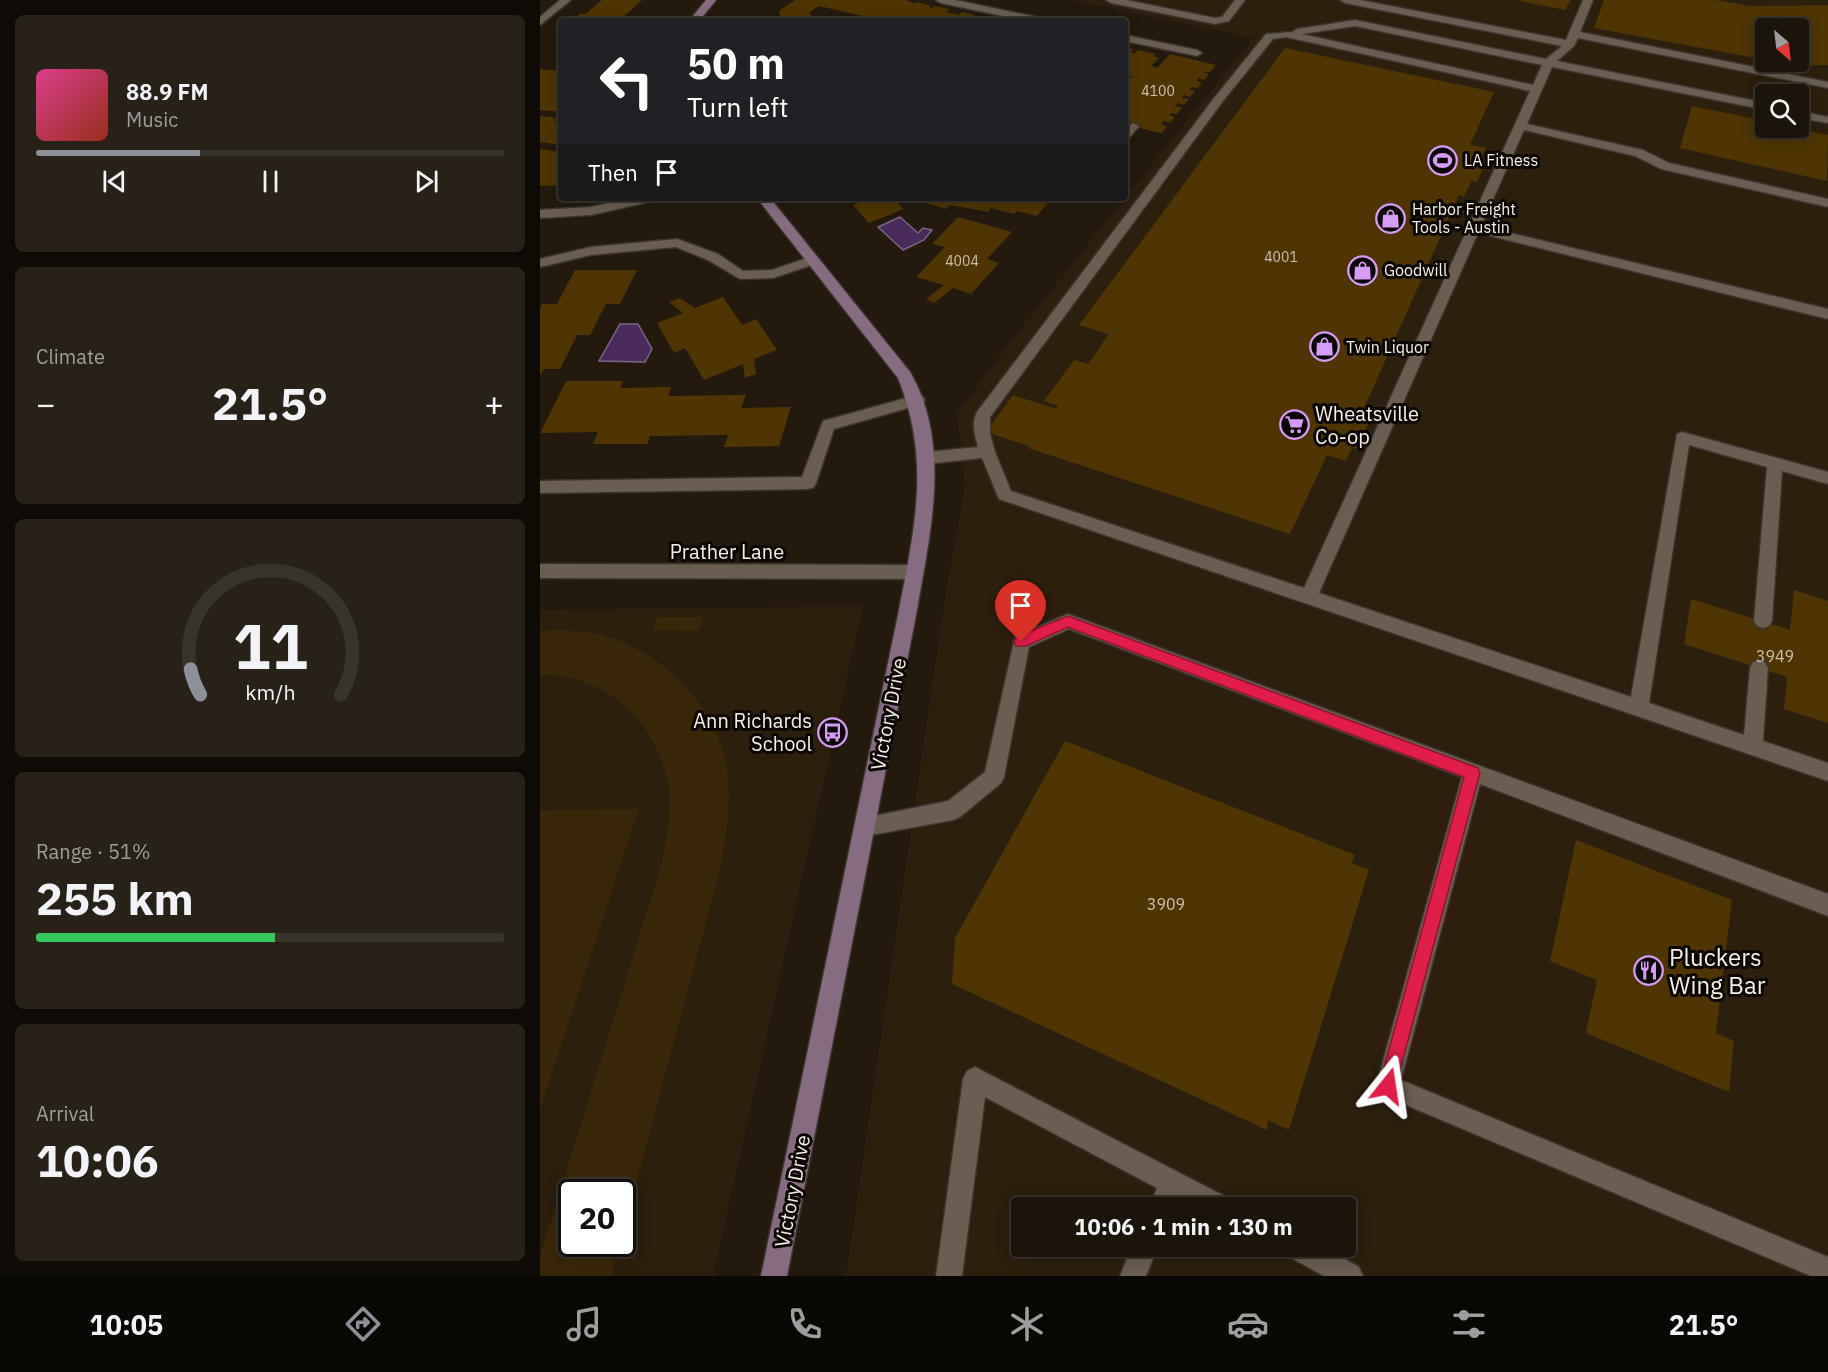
<!DOCTYPE html>
<meta charset="utf-8">
<style>
:root{--surface:#1a140a;--page:#272118;--text:#f1f3f6;--muted:#9f9e9c;--line:#38332b;--accent:#8c9099}
body{margin:0;font-family:"IBM Plex Sans",sans-serif;background:var(--page);color:var(--text);height:100vh;display:flex;flex-direction:column;font-size:22px;white-space:nowrap}
*{box-sizing:border-box;margin:0}
p{font-size:20px;color:var(--muted)}
.icon{flex:none;width:33px;height:33px;fill:none;stroke:currentColor;stroke-width:2;stroke-linecap:round;stroke-linejoin:round}
.map{position:relative;flex:1;overflow:hidden}
.drawer{display:flex;flex-direction:column;gap:15px;padding:15px;background:#0e0b06;width:540px}
.drawer>*{flex:none}
.banner{position:absolute;left:18px;top:18px;width:570px;height:183px;border-radius:6px;box-shadow:0 3px 15px #0003,0 0 0 2px var(--line);background:#202124;color:#fff;overflow:hidden}
.needle{width:39px;rotate:152deg}
.buttons{position:absolute;left:1215px;top:18px;display:grid;gap:12px}
.buttons a{display:grid;place-items:center;width:54px;height:54px;border-radius:6px;background:var(--surface);box-shadow:0 3px 15px #0003,0 0 0 2px var(--line);font-size:30px}
.speed{position:absolute;left:18px;top:1179px;display:flex;gap:12px;font-size:30px;font-weight:700;text-align:center}
.speed>*{display:grid;place-content:center;width:78px;height:78px;border-radius:50%;background:var(--surface);box-shadow:0 3px 15px #0003,0 0 0 2px var(--line);line-height:1}
.speed .limit{border:3px solid #111;border-radius:9px;background:#fff;color:#111}
.pin{position:absolute;display:grid;place-items:center;width:51px;height:51px;color:#fff;margin:-62px -26px;border-radius:50% 50% 50% 0;rotate:-45deg;box-shadow:0 0 6px #0007}
.pin .icon{rotate:45deg}
.me{position:absolute;width:66px;margin:-33px;rotate:15deg;stroke-linejoin:round;filter:drop-shadow(0 0 4px #0008)}
.turn{display:flex;align-items:center;gap:21px;height:126px;padding:0 30px;font-size:27px}
.turn .icon{width:78px;height:78px;stroke-width:2.5}
.turn b{display:block;font-size:42px;line-height:51px}
.then{display:flex;align-items:center;height:57px;padding:0 30px;background:#0003;gap:12px;font-size:22px}
.big{font-size:45px;font-weight:800;line-height:1.1}
.drawer .widget{flex:1;display:flex;flex-direction:column;justify-content:center;gap:9px;min-width:0;padding:0 21px;border-radius:9px;background:var(--page)}
.drawer .dial{align-items:center;gap:0}
.dial svg{height:156px;overflow:visible;fill:none;stroke:var(--line);stroke-width:7;stroke-linecap:round;text-anchor:middle}
.dial text{fill:var(--text);stroke:none}
.song{display:flex;align-items:center;gap:18px}
.cover{width:72px;height:72px;border-radius:9px;background:linear-gradient(135deg,hsl(330 70% 55%),hsl(10 70% 35%))}
.played{height:6px;border-radius:3px;background:linear-gradient(90deg,var(--accent) 35%,var(--line) 35%)}
.keys{display:flex;justify-content:space-around;direction:ltr}
.heat{display:flex;justify-content:space-between;align-items:center;font-size:33px;direction:ltr}
.charge{height:9px;border-radius:4px;background:linear-gradient(90deg,#34c759 51%,var(--line) 0)}
.trip{position:absolute;left:471px;top:1197px;width:345px;height:60px;border-radius:6px;background:var(--surface);box-shadow:0 3px 15px #0003,0 0 0 2px var(--line);font-weight:800;line-height:60px;text-align:center}
.tabs{display:flex;height:96px;justify-content:space-around;align-items:center;background:#0a0804;color:var(--muted)}
.tabs .icon{width:42px;height:42px}
.tabs .on{color:var(--accent)}
.tabs b{font-size:27px;color:var(--text)}
main{display:flex;flex:1;min-height:0}
.map>svg:first-child{display:block}
.built{fill:#2c1f0c;fill-rule:evenodd}
.green{fill:#3a2707}
.water{fill:#4a2a5c;stroke:#7d6585;stroke-width:1.5}
.building{fill:#503502}
.lines{fill:none;stroke-linecap:round;stroke-linejoin:round}
.lane-casing{stroke:#3b342e;stroke-width:3}
.street-casing{stroke:#3b342e;stroke-width:3}
.secondary-casing{stroke:#3b342e;stroke-width:3}
.lane{fill:#695e50;fill-rule:evenodd}
.street{fill:#695e50;fill-rule:evenodd}
.secondary{fill:#876b81;fill-rule:evenodd}
.route{fill:#e11d48;stroke:#92132f;stroke-width:1.5}
.labels{text-anchor:middle;dominant-baseline:central;stroke-width:6;stroke-linejoin:round;paint-order:stroke}
.far-number-label{font-size:14px;fill:#ccc0ad}
.far-poi-label{font-size:16px;fill:#f5efe6;stroke:#090603;text-anchor:start}
.number-label{font-size:16px;fill:#ccc0ad}
.poi-label{font-size:20px;fill:#f5efe6;stroke:#090603;text-anchor:start}
.street-label{font-size:20px;fill:#f5efe6;stroke:#090603}
.near-poi-label{font-size:24px;fill:#f5efe6;stroke:#090603;text-anchor:start}
</style>
<main>
<section class="drawer">
<div class="widget">
<div class="song"><i class="cover"></i><div><b>88.9 FM</b><p>Music</p></div></div>
<div class="played"></div>
<div class="keys"><svg class="icon" aria-label="previous" viewBox="0 0 24 24"><path d="M18 5L8 12l10 7zM5 5v14"/></svg><svg class="icon" aria-label="pause" viewBox="0 0 24 24"><path d="M8 5v14M16 5v14"/></svg><svg class="icon" aria-label="next" viewBox="0 0 24 24"><path d="M6 5l10 7-10 7zM19 5v14"/></svg></div>
</div>
<div class="widget"><p>Climate</p>
<div class="heat"><a>−</a><b class="big">21.5°</b><a>+</a></div>
</div>
<div class="widget dial"><svg viewBox="0 0 100 80">
<path d="M14 69A42 42 0 1 1 86 69"/>
<path d="M14 69A42 42 0 0 1 9 56" stroke="#8c9099"/>
<text x="50" y="56" font-size="32" font-weight="700">11</text>
<text x="50" y="72" font-size="11">km/h</text>
</svg></div>
<div class="widget"><p>Range · 51%</p><b class="big">255 km</b><div class="charge"></div></div>
<div class="widget"><p>Arrival</p><b class="big">10:06</b></div>
</section>
<div class="map">
<svg width="1288" height="1276" viewBox="0 0 1288 1276">
<rect width="100%" height="100%" fill="#231a0d"/>
<!-- built -->
<path class="built" d="M531,0H1288V1276H306L405,597L425,487L417,414L467,346L713,38ZM1226,28H1258V62H1226ZM1226,94H1258V128H1226ZM482,1208H806V1246H482Z
M323,606L173,1276H0V610ZM32,1192H82V1244H32Z"/>
<!-- green -->
<path class="green" d="M117,617H163L158,631L112,630Z
M19,630C30,631 41,631 52,633C118,646 176,702 187,769C192,801 186,835 181,866L83,1232L82,1192H32V1244H79L71,1276H0V1256L121,866C125,839 134,807 127,779C113,717 65,676 0,674V631Z
M99,809L0,1109V810Z"/>
<!-- water -->
<path class="water" d="M360,217L378,233L383,228L392,230L384,240L363,250L338,227Z
M80,324H98L112,349L105,362L59,361Z"/>
<!-- building -->
<path class="building" d="M62,0H102L82,18H77L74,21H32L40,14H45Z
M255,0H366L375,4L377,2L391,6L389,7L392,8L394,6L409,9L406,12L419,15L422,12L435,15L432,18H436L439,16L452,19L449,21H344L279,6L269,13L276,21H241L239,11Z
M976,0H1031L1025,10Z
M1064,0H1175L1210,6L1288,5V65L1254,66L1239,63L1258,62V28H1226V60L1054,28Z
M585,47L593,49L591,52L595,53L598,50L615,54L613,56L619,58L611,66L617,68L630,54L676,65L670,72H663L669,74L664,80L659,78L656,81L662,82L658,88L652,87L649,90L655,91L650,97L644,95L642,98L649,99L644,105L638,103L635,106L642,108L637,114L631,113L629,115L635,117L630,123L624,121L621,125L627,126L622,133L615,132L585,124V79L594,77L585,75Z
M745,48L954,92L930,145L946,148L940,161L946,162L937,182L931,181L924,197L919,195L825,406L829,407L825,416L831,417L818,449L812,448L806,461L787,455L750,534L488,448L489,446L446,432L473,395L516,409L518,406L504,401L534,360L548,364L569,334L539,325Z
M0,69L21,71V112L0,110Z
M1152,106L1226,121V128H1254L1288,135L1287,181L1140,148Z
M0,116L18,118L14,122L21,123V145L0,142Z
M0,149L21,152V185L0,186Z
M330,198H353L364,209L329,223L313,205Z
M391,198H512L497,216L477,211L474,214L451,208L448,212L410,205L406,209L386,203Z
M418,217L472,232L447,259L459,263L431,294L413,288L394,303L386,299L404,285L376,277L405,247L392,244Z
M35,270H97L80,304H66L50,335H37L20,369H4L0,376V308L2,304H17Z
M183,297L202,325L216,319L237,350L214,359L216,374L205,378L203,364L164,380L145,348L134,353L117,323L143,313L129,302L140,298L155,308Z
M26,381H83L80,388L131,387L128,396L206,395L201,408L251,407L239,446L184,447L188,435L110,436L107,444H53L58,432L0,433Z
M1254,590L1288,601V723L1244,709L1247,677L1144,644L1151,599L1250,630Z
M525,741L815,855L811,863L829,870L749,1130L728,1120L727,1130L412,984L415,938Z
M1036,840L1192,900L1176,1033L1194,1041L1189,1092L1046,1033L1057,980L1010,961Z"/>
<g class="lines">
<defs>
<path id="lane" d="M20,0H31L0,25V17Z
M396,0H415L501,18L506,21H486L401,3Z
M566,0H586L675,18L682,17L695,0H705L689,21L675,24L571,3Z
M800,0H820L1026,40L1043,0H1053L1040,32L1288,82V88L1038,38L1034,46L1017,61L1226,103V110L1012,67L987,124L1103,150L1129,163L1288,199V207L1121,169L1095,156L984,130L941,226L1288,309V319L938,233L779,593L1091,697L1137,434L1142,432L1288,472V484L1242,471L1232,621L1229,626L1223,628L1217,626L1214,621L1227,467L1149,445L1109,703L1204,735L1210,668L1213,662L1219,660L1225,662L1228,668L1223,741L1288,763V781L459,499L442,458L387,464L381,462L379,458L381,454L387,452L438,447C435,436 431,423 437,412L675,97L726,34L752,32L757,29L815,20L1006,59L1022,46L805,3ZM815,26L1002,65L993,85L762,34ZM746,37L990,91L764,588L471,491L455,452L450,434V417L683,101L733,39Z
M585,35L657,50L662,53L657,56L585,41Z
M1258,111L1288,117V123L1258,118Z
M593,123L599,126L589,138L585,140V128Z
M92,198H115L113,201L51,215L0,218V210L51,207Z
M137,239L178,254L203,271L232,270L273,256L280,260L278,263L233,278L200,279L168,260L136,247L51,255L0,267V259L51,247Z
M377,395L382,396L385,400L382,404L294,429L276,483L274,487L268,489L0,493V481L262,477L283,421Z
M528,614L1288,894V916L940,784L861,1080L1288,1257V1276H1271L840,1094L836,1086L922,777L529,629L489,647L464,777L461,783L420,817L413,820L326,836L319,833L316,826L319,819L408,801L445,772L475,637Z
M435,1067L690,1199L693,1208H654L637,1199L634,1208H609L617,1188L445,1097L422,1276H396L423,1079L427,1071Z
M592,1246H618L606,1276H580Z
M742,1246H782L819,1267L823,1276H784L746,1255Z"/>
<path id="street" d="M0,564L375,565L381,567L384,572L381,577L375,579L0,578Z"/>
<path id="secondary" d="M166,0H176L159,21H149Z
M217,198H230L370,372C412,444 390,533 377,610L247,1276H221L359,610C375,526 391,460 358,378Z"/>
</defs>
<!-- lane casing -->
<use href="#lane" class="lane-casing"/>
<!-- street casing -->
<use href="#street" class="street-casing"/>
<!-- secondary casing -->
<use href="#secondary" class="secondary-casing"/>
<!-- lane -->
<use href="#lane" class="lane"/>
<!-- street -->
<use href="#street" class="street"/>
<!-- secondary -->
<use href="#secondary" class="secondary"/>
</g>
<!-- route -->
<path class="route" d="M528,616L938,768L940,773L854,1092L848,1094L841,1092L839,1086L924,777L528,627L486,646H476L474,642L476,637Z"/>
<!-- icons -->
<defs>
<symbol id="stadium-ring" viewBox="-11 -11 22 22"><circle r="9.5" fill="#090603" stroke="#d79bf9" stroke-width="1.5"/><path d="M0-5a6.5 5 0 1 0 0 10a6.5 5 0 1 0 0-10ZM-3.5-1.8h7v3.6h-7Z" fill="#d79bf9"/></symbol>
<symbol id="shop-ring" viewBox="-11 -11 22 22"><circle r="9.5" fill="#090603" stroke="#d79bf9" stroke-width="1.5"/><path d="M-5-2.5h2.3a2.7 3.5 0 0 1 5.4 0H5L5.5 6h-11ZM-1.5-2.5h3a1.5 2.3 0 0 0-3 0Z" fill="#d79bf9"/></symbol>
<symbol id="supermarket-ring" viewBox="-11 -11 22 22"><circle r="9.5" fill="#090603" stroke="#d79bf9" stroke-width="1.5"/><path d="M-6-5.5h2.5l.6 2H6L4.5 2H-2.5L-4.4-4H-6ZM-1.5 3.2a1.3 1.3 0 1 0 .1 0ZM3 3.2a1.3 1.3 0 1 0 .1 0Z" fill="#d79bf9"/></symbol>
<symbol id="bus-ring" viewBox="-11 -11 22 22"><circle r="9.5" fill="#090603" stroke="#d79bf9" stroke-width="1.5"/><path d="M-5-6H5V4H4V6H2V4H-2V6H-4V4H-5ZM-3.5-4V0h7V-4ZM-3.5 1.2v1.5H-2V1.2ZM2 1.2v1.5H3.5V1.2Z" fill="#d79bf9"/></symbol>
<symbol id="restaurant-ring" viewBox="-11 -11 22 22"><circle r="9.5" fill="#090603" stroke="#d79bf9" stroke-width="1.5"/><path d="M-5-6h1v4h1v-4h1v4h1v-4h1v5L-1.5 .5V6h-2V.5L-5-1ZM5-6V6H3V1.5H1.5Q1.5-4 5-6Z" fill="#d79bf9"/></symbol>
</defs>
<g fill-rule="evenodd">
<use href="#stadium-ring" x="886" y="144" width="33" height="33"/>
<use href="#shop-ring" x="834" y="202" width="33" height="33"/>
<use href="#shop-ring" x="806" y="254" width="33" height="33"/>
<use href="#shop-ring" x="768" y="330" width="33" height="33"/>
<use href="#supermarket-ring" x="738" y="408" width="33" height="33"/>
<use href="#bus-ring" x="276" y="716" width="33" height="33"/>
<use href="#restaurant-ring" x="1092" y="954" width="33" height="33"/>
</g>
<g class="labels">
<!-- far-number labels -->
<g class="far-number-label">
<text x="618" y="91">4100</text>
<text x="741" y="257">4001</text>
<text x="422" y="261">4004</text>
</g>
<!-- far-poi labels -->
<g class="far-poi-label">
<text x="924" y="160">LA Fitness</text>
<text x="872" y="209">Harbor Freight<tspan x="872" dy="18">Tools - Austin</tspan></text>
<text x="844" y="270">Goodwill</text>
<text x="806" y="347">Twin Liquor</text>
</g>
<!-- number labels -->
<g class="number-label">
<text x="1235" y="656">3949</text>
<text x="626" y="904">3909</text>
</g>
<!-- poi labels -->
<g class="poi-label">
<text x="775" y="413">Wheatsville<tspan x="775" dy="23">Co-op</tspan></text>
<text x="272" y="720" text-anchor="end">Ann Richards<tspan x="272" dy="23">School</tspan></text>
</g>
<!-- street labels -->
<g class="street-label">
<text x="187" y="551">Prather Lane</text>
<text transform="translate(348 714) rotate(-79)">Victory Drive</text>
<text transform="translate(252 1191) rotate(-79)">Victory Drive</text>
</g>
<!-- near-poi labels -->
<g class="near-poi-label">
<text x="1129" y="957">Pluckers<tspan x="1129" dy="28">Wing Bar</tspan></text>
</g>
</g>
</svg>
<div class="buttons">
<a><svg class="needle" viewBox="-14 -14 28 28"><path d="M0-13l5 13h-10z" fill="#e53935"/><path d="M0 13l5-13h-10z" fill="#9f9e9c"/></svg></a>
<a><svg class="icon" aria-label="search" viewBox="0 0 24 24"><circle cx="10" cy="10" r="6"/><path d="M15 15l6 6"/></svg></a>
</div>
<div class="speed"><div class="limit">20</div></div>
<div class="pin" style="left:481px;top:642px;background:#d93025"><svg class="icon" aria-label="arrive" viewBox="0 0 24 24"><path d="M6 21V4h12l-3 4 3 4H6"/></svg></div>
<svg class="me" style="left:848px;top:1086px" viewBox="-20 -20 40 40"><path d="M0-17L14 15 0 8-14 15z" fill="#e11d48" stroke="#fff" stroke-width="4"/></svg>
<div class="trip">10:06 · 1 min · 130 m</div>
<div class="banner">
<div class="turn"><svg class="icon" aria-label="left" viewBox="0 0 24 24"><path d="M17 20v-9H6M10 6l-5 5 5 5"/></svg><div><b>50 m</b>Turn left</div></div>
<div class="then">Then<svg class="icon" aria-label="arrive" viewBox="0 0 24 24"><path d="M6 21V4h12l-3 4 3 4H6"/></svg></div>
</div>
</div>
</main>
<nav class="tabs">
<b>10:05</b>
<svg class="icon on" aria-label="directions" viewBox="0 0 24 24"><path d="M12 3l9 9-9 9-9-9zM9 14v-3h6M13 9l2 2-2 2"/></svg>
<svg class="icon" aria-label="music" viewBox="0 0 24 24"><path d="M9 18V5l10-2v13"/><circle cx="6" cy="18" r="3"/><circle cx="16" cy="16" r="3"/></svg>
<svg class="icon" aria-label="phone" viewBox="0 0 24 24"><path d="M5 4h4l2 5-3 2q2 4 5 5l2-3 5 2v4C11 20 4 13 5 4z"/></svg>
<svg class="icon" aria-label="climate" viewBox="0 0 24 24"><path d="M12 3v18M4 7l16 10M4 17L20 7"/></svg>
<svg class="icon" aria-label="car" viewBox="0 0 24 24"><path d="M5 17H2v-5l4-1 3-4h7l3 4 3 1v5h-3M9 17h6M6 11h13"/><circle cx="7" cy="17" r="2"/><circle cx="17" cy="17" r="2"/></svg>
<svg class="icon" aria-label="filters" viewBox="0 0 24 24"><path d="M4 7h16M4 17h16"/><circle cx="9" cy="7" r="2"/><circle cx="15" cy="17" r="2"/></svg>
<b>21.5°</b>
</nav>
